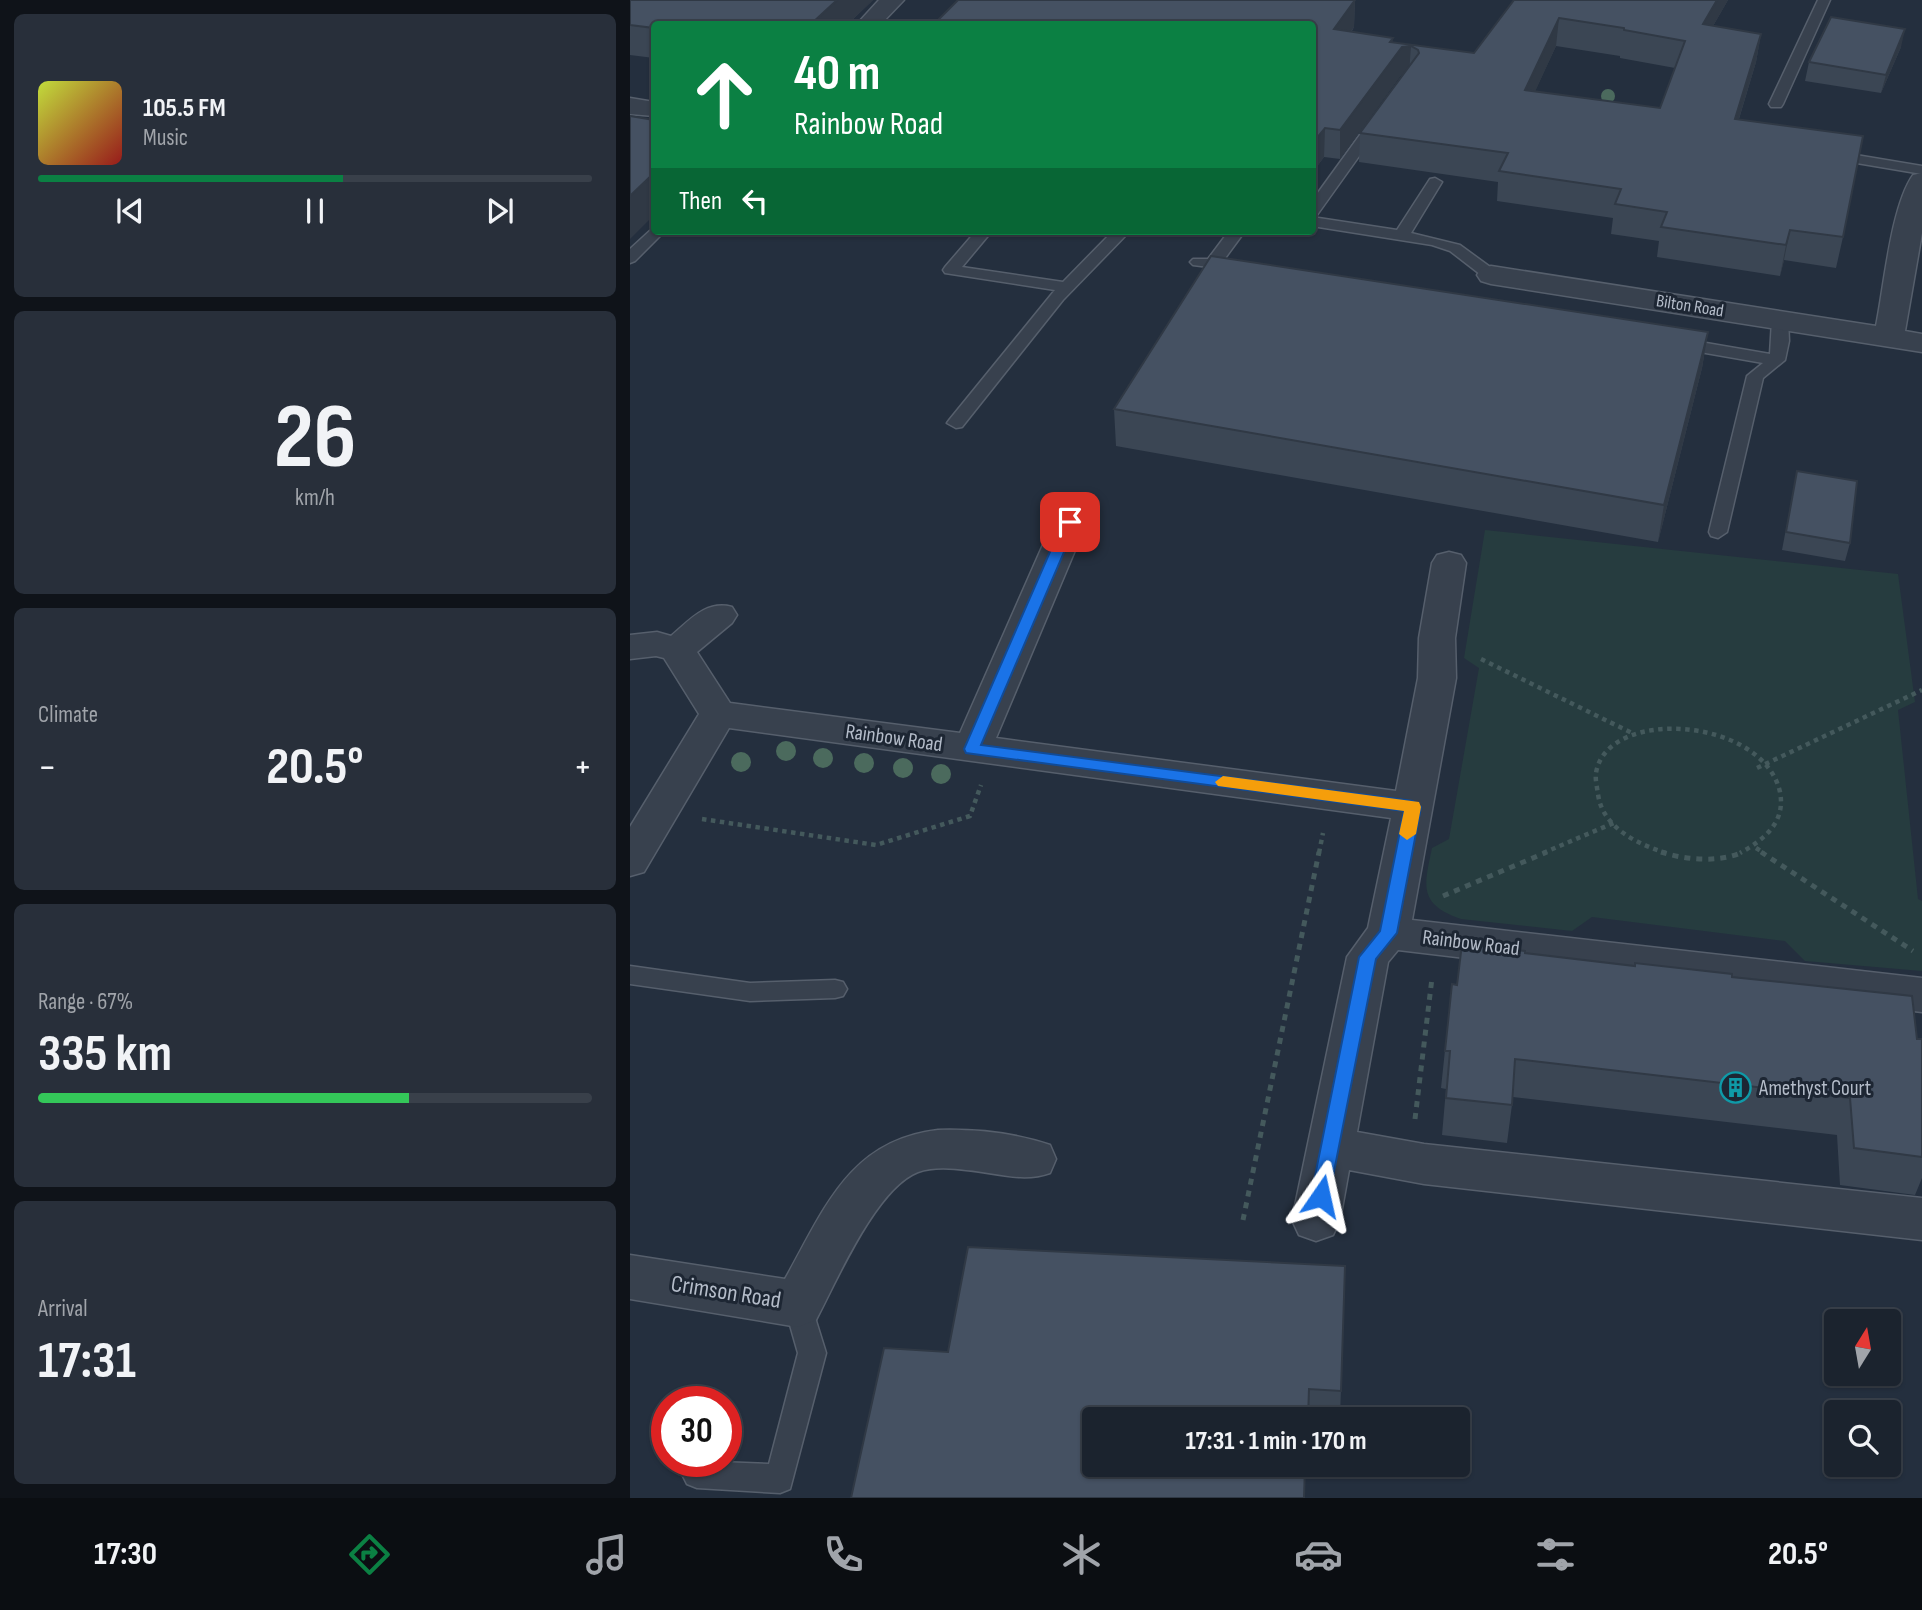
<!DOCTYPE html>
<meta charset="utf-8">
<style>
:root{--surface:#1b232e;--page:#282f3a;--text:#f1f3f6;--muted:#a0a4aa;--line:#39404a;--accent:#0b8043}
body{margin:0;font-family:"Sofia Sans Condensed",sans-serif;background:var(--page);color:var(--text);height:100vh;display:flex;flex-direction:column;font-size:26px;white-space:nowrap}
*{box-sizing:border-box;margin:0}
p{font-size:23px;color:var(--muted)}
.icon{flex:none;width:38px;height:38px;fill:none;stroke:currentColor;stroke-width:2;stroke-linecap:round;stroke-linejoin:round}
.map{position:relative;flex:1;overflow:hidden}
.sheet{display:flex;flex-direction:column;gap:14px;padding:14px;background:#0f1319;width:630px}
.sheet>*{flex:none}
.banner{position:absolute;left:21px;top:21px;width:665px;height:214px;border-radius:7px;box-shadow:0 2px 5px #0004,0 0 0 2px var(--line);background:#0b8043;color:#fff;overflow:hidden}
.needle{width:46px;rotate:11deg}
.tools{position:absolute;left:1194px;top:1309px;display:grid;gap:14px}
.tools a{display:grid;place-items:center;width:77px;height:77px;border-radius:7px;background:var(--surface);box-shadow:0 2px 5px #0004,0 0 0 2px var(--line);font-size:35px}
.speed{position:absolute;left:21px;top:1386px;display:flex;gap:14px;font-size:35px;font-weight:700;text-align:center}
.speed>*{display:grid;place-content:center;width:91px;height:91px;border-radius:50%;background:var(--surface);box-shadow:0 2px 5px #0004,0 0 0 2px var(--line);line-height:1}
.speed .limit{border:10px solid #d22;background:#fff;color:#111}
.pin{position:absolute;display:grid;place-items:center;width:60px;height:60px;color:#fff;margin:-30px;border-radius:14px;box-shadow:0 4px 10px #0006}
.me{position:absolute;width:77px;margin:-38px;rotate:11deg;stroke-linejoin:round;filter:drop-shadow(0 0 5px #0008)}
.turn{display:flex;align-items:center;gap:24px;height:147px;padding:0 28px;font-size:32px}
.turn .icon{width:91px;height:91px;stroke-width:2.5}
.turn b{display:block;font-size:49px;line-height:60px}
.then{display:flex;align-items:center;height:66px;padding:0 28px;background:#0003;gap:14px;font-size:26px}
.big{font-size:52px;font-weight:700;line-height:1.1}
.sheet .widget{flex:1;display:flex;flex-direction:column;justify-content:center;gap:10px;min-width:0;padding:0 24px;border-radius:10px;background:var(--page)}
.sheet .dial{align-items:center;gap:0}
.dial b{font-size:91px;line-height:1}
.song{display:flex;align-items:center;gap:21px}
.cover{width:84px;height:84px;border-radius:10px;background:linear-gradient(135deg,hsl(70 70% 55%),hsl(0 70% 35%))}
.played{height:7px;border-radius:4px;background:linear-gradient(90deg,var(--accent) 55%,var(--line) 55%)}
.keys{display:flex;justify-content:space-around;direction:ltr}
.heat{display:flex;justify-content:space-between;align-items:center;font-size:38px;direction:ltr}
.charge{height:10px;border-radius:5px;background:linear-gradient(90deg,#34c759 67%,var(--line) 0)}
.trip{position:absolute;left:452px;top:1407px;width:388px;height:70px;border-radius:7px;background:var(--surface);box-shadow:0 2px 5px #0004,0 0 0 2px var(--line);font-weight:700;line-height:70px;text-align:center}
.tabs{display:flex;height:112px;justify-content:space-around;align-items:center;background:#0b0e12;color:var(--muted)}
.tabs .icon{width:49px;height:49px}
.tabs .selected{color:var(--accent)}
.tabs b{font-size:32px;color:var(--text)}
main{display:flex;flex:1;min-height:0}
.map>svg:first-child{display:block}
.green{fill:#263c3f}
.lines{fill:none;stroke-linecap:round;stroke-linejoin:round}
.lane-casing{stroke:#565f6c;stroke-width:3}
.street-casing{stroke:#565f6c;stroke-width:3}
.path-far1{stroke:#44595c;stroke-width:4.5;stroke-dasharray:4.5 4.5;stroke-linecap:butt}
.path{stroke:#44595c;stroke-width:5;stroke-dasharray:6 6;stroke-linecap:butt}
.lane{fill:#38414e;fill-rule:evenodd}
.street{fill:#38414e;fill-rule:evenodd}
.tree{fill:#4b6a5d}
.wall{fill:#3b4654;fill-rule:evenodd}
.shaded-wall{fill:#303945}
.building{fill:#455162;stroke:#303945;stroke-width:2;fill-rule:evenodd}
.route{fill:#1a73e8;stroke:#114b97;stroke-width:2}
.slow{fill:#f59e0b}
.labels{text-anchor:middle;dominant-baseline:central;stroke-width:6;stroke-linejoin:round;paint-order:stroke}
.far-street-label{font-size:18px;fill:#b4bcc9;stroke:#1d2633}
.street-label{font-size:21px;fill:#b4bcc9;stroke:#1d2633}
.poi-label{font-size:21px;fill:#b4bcc9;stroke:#1d2633;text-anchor:start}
.near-street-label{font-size:24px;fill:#b4bcc9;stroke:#1d2633}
</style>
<main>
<section class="sheet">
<div class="widget">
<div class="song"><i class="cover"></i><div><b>105.5 FM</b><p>Music</p></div></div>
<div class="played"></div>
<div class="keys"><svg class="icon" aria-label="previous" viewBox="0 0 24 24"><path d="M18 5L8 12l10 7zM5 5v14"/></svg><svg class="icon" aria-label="pause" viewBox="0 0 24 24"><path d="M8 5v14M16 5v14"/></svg><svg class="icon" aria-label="next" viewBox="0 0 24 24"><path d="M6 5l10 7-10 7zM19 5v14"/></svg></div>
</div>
<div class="widget dial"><b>26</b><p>km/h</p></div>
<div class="widget"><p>Climate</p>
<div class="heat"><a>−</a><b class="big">20.5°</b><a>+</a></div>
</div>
<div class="widget"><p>Range · 67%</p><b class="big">335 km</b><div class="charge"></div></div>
<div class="widget"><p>Arrival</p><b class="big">17:31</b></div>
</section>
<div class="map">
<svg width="1292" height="1498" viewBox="0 0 1292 1498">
<rect width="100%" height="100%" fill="#242f3e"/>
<!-- green -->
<path class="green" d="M855,530L1268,574L1285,702L1268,710L1288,899L1292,901V971L1175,961L1155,941L962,917L942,931L831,919C788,904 794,886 802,848L819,839L849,668L834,658Z"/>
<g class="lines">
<defs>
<path id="lane" d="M1188,0H1200L1153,104L1151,107H1141L1139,104Z
M745,120L752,124L687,215L682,216V201L740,121Z
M1202,151L1292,166V174L1197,158V152Z
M805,178L812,182L781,233L830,245L867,272L869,275L867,278H855L820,251L802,245L682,226V217L767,230L800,179Z
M24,227V231H35L5,261L0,263V249Z
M346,231H362L332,267L433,282L483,231H500L433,300L332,427L326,428L317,423L320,419L425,290L315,273L313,270L315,267Z
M599,231H615L593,261L611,265L613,268L611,271L563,265L560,262L563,259H578Z
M1150,315L1158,320L1159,341L1155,360L1133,378L1097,532L1088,538L1081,536L1079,532L1117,376L1133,363L1047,348L1039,343L1047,338L1140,354L1142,320Z
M0,966L120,983L205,980L213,982L217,989L213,996L205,998L120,1001L0,984Z
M168,1292L178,1295L196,1353L160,1489L150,1493L67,1488L57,1484L52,1474L57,1464L64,1461L139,1464L168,1353L154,1304L158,1295Z"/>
<path id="street" d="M249,0H274L251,24H227Z
M0,98L24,102V116L0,114Z
M1292,173V233L1275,331L1292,334V352L861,284L851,281L847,275L851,269L861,266L1246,326C1254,287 1261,206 1283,175Z
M440,512L452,515L457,522L366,738L766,791L788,678L789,638L802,563L807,555L819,552L831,555L836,563L825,638L826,678L782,920L1292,978V1012L768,950L758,962L727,1132L794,1144L1292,1198V1240L794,1184L719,1170L710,1220L703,1235L686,1241L669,1235L662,1220L717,957L738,928L761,818L99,728L14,872L0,876V827L69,714L34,658L26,656L0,659V635L27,632L41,636C60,620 76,600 102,607L107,615L102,623L67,652L100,703L330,733L423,522L428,515Z
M308,1130C344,1129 385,1133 420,1145L426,1159L420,1173C392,1183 364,1172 336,1170C321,1168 302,1167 288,1172C246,1188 206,1282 186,1320L168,1327L0,1299V1255L155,1279C194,1210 219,1140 308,1130Z"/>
</defs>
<!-- lane casing -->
<use href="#lane" class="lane-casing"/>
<!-- street casing -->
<use href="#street" class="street-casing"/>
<!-- path-far1 -->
<path class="path-far1" d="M851,659L1004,734
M1127,768L1292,690
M72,819L246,845L340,816L351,785
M1126,848L1134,853
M689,853L693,833
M913,853L986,822
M1036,853C1007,844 972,827 968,794C967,787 965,779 966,773C977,706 1133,717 1150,792C1156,822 1134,840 1110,853"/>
<!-- path -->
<path class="path" d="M1031,852C1056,860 1089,863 1113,852
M1131,852L1283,951
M813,896L917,852
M785,1119L802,978
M613,1220L689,852"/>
<!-- lane -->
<use href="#lane" class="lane"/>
<!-- street -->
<use href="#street" class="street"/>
</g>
<!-- trees -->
<g class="tree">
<circle cx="978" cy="96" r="7"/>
<circle cx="156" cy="751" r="10"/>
<circle cx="193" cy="758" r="10"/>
<circle cx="111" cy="762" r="10"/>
<circle cx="234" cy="763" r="10"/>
<circle cx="273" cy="768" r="10"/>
<circle cx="311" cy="774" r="10"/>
</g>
<!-- wall -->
<path class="wall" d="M0,0H243L218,24H24V58L0,55Z
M725,0L724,27L722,31L763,43L844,53L884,0H1098L1083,26L1131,34L1126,62L1109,119L1213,237L1206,268L1154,260L1150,276L1027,257L1029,241L981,234L983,218L867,201L868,182L729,162L730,133L772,75H771L710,159L694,157L682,173V24ZM926,46L990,56V58L1045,68L1030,108L905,91Z
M1271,47L1251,93L1175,81L1179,62Z
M1078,332L1072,368L1028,542L486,446L484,409Z
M1167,471L1220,543L1215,561L1152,550Z
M895,953L1102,977L1287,1039H1292V1178L1285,1195L1210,1185L1207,1135L883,1097L877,1143L812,1135L816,1089L811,1088L822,984L827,985Z
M338,1247L715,1266L710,1418L678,1417V1419H464V1465H676L674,1498H221L254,1348L318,1352Z"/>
<!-- shaded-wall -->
<path class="shaded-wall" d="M207,0H243L218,24H181Z
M725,0L724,27L703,56L704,29Z
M1087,0H1098L1068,52L1073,24Z
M929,18L926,46L893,118L895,90Z
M1275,29L1271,47L1251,93L1256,75Z
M1131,34L1126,62L1100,148L1105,119Z
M763,38L762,61L772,47L781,46L779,74L771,75L710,159V130Z
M695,128L694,157L682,173V144Z
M24,173V215L0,239V196Z
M1160,230L1154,260L1150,276L1156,245Z
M1078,332L1072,368L1028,542L1034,505Z"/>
<!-- building -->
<path class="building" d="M0,0H207L181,24H24V28L0,25Z
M328,0H725L704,29L763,38L760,42L844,53L884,0H1087L1073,24L1131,34L1105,119L1233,136L1213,237L1160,230L1156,245L1031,227L1037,212L985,204L991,189L869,171L878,153L730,133L789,53L788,50L781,46L772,47L710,130L695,128L682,144V24H304ZM929,18L994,28V30L1055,41L1030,108L895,90Z
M1201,17L1275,29L1256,75L1179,62Z
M0,116L24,120V173L0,196Z
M581,256L1078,332L1034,505L484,409Z
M1167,471L1227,481L1220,543L1156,532Z
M832,944L895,951V953L1005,966V963L1102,974V977L1282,996L1287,1039H1292V1157L1224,1148L1220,1098L885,1059L882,1105L816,1098L820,1051H815L822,984L827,985Z
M338,1247L715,1266L711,1391L679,1389L678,1419H464V1465H675L674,1498H221L254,1348L318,1352Z"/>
<!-- route -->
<path class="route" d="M440,517L447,522L351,745L783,801L791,807L767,933L746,959L698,1202L691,1204L684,1202L681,1196L729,957L750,931L774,811L336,753L334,749L433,522Z"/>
<!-- slow -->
<path class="slow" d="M593,776L789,802L791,807L786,834L777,840L769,834L774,811L588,786L585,782Z"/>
<!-- icons -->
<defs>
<symbol id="building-ring" viewBox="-11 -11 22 22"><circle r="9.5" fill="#1d2633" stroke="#0f9aa8" stroke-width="1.5"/><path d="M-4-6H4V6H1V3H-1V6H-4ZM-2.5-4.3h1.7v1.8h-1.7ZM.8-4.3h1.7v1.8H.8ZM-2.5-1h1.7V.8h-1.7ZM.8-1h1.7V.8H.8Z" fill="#0f9aa8"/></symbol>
</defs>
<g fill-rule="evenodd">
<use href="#building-ring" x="1088" y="1070" width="35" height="35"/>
</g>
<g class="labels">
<!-- far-street labels -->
<g class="far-street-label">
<text transform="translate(1060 306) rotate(9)">Bilton Road</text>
</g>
<!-- street labels -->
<g class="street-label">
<text transform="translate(264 738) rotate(8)">Rainbow Road</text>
<text transform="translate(841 943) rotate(7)">Rainbow Road</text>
</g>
<!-- poi labels -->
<g class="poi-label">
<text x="1129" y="1088">Amethyst Court</text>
</g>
<!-- near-street labels -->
<g class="near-street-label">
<text transform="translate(96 1292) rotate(9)">Crimson Road</text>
</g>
</g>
</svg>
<div class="tools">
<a><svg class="needle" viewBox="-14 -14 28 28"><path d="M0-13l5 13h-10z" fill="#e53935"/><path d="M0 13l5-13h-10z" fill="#a0a4aa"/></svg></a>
<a><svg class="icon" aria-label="search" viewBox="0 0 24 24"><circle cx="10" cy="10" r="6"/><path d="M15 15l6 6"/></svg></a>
</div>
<div class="speed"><div class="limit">30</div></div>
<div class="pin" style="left:440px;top:522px;background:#d93025"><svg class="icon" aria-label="arrive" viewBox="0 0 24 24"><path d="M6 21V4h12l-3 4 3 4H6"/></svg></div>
<svg class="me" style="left:691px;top:1196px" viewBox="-20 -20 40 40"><path d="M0-17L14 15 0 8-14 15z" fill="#1a73e8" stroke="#fff" stroke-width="4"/></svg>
<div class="trip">17:31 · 1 min · 170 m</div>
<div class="banner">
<div class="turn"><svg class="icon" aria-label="ahead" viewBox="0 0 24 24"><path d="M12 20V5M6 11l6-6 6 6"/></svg><div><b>40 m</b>Rainbow Road</div></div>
<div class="then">Then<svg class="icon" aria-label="left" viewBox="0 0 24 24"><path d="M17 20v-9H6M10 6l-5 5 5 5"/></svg></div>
</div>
</div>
</main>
<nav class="tabs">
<b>17:30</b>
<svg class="icon selected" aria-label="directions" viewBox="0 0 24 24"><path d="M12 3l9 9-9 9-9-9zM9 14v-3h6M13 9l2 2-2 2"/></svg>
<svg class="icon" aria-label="music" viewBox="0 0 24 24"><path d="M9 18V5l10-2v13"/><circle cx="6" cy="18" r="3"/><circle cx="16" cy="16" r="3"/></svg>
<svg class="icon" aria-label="phone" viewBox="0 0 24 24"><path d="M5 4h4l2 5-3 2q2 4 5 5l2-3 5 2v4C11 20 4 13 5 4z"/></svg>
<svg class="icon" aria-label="climate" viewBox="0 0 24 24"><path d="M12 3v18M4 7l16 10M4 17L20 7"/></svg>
<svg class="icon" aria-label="car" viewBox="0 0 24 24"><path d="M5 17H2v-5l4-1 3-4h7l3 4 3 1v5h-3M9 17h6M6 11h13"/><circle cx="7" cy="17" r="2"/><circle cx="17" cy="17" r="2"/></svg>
<svg class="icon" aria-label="filters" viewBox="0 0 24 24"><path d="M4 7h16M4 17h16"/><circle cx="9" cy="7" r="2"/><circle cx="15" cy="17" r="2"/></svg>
<b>20.5°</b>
</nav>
